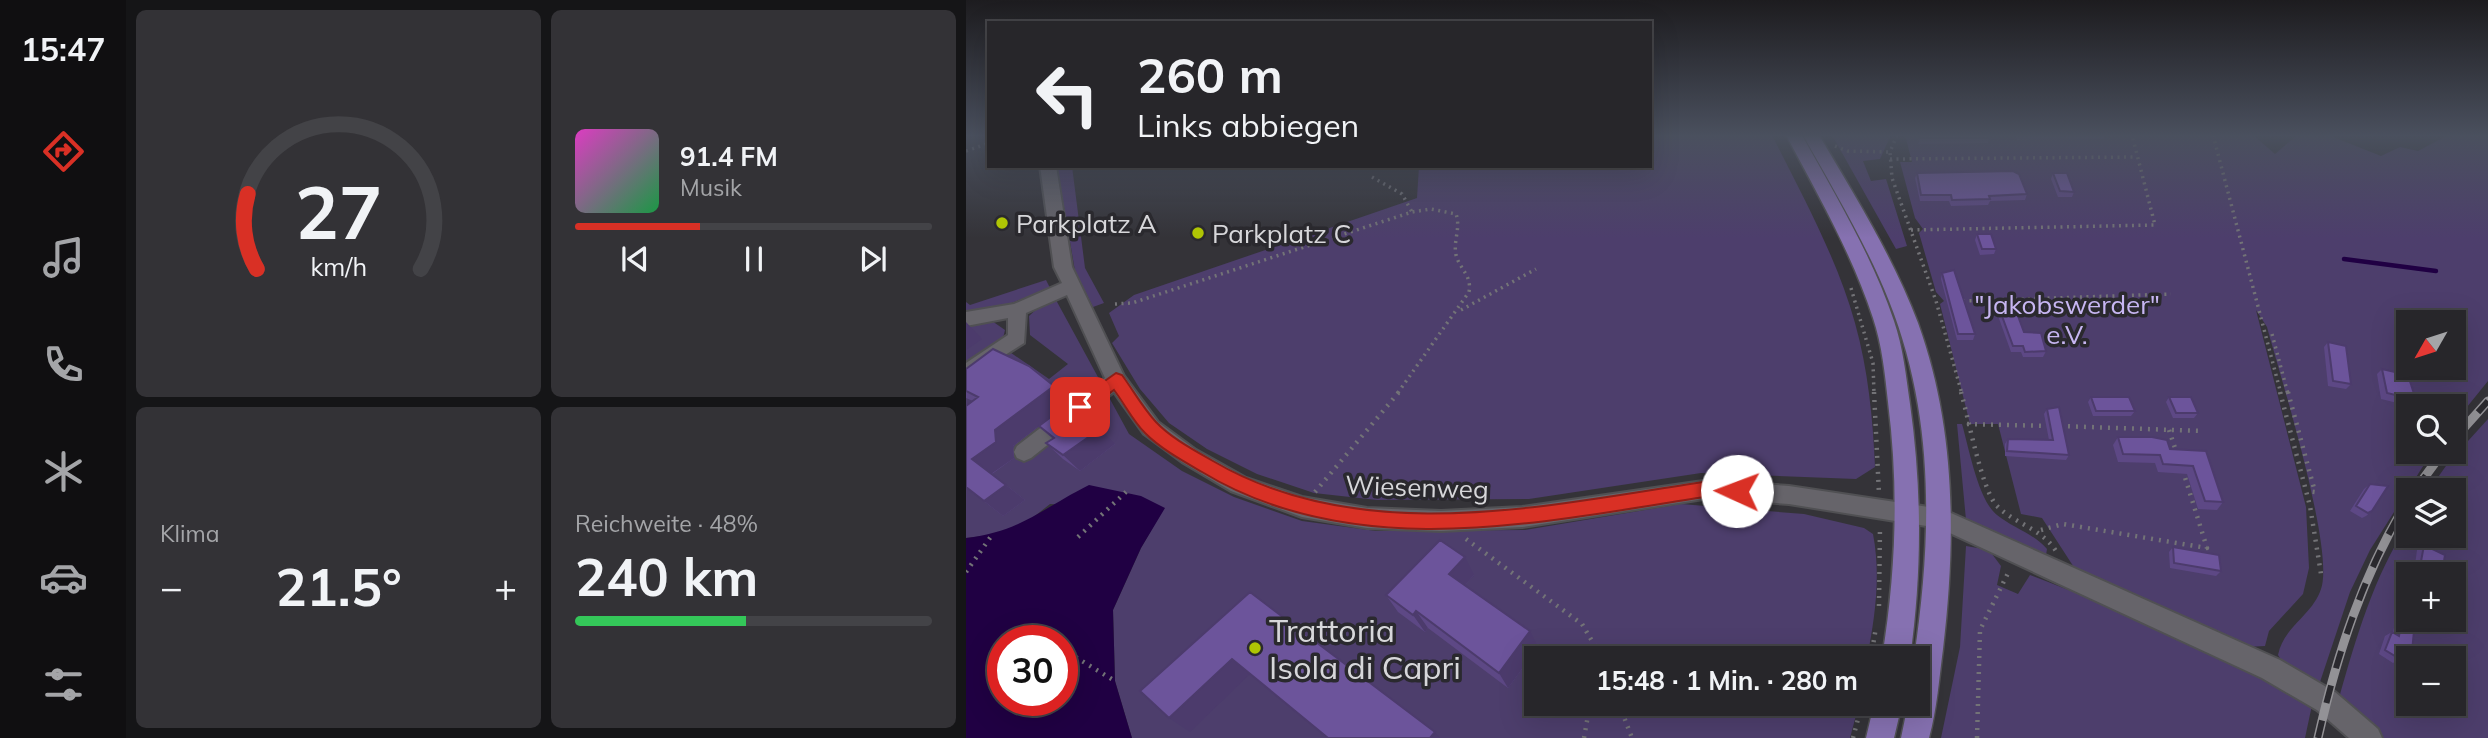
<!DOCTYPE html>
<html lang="de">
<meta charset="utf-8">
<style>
:root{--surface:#27262a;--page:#333236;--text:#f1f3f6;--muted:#a4a5a8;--line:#434347;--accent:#d93025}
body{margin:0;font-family:Mulish,sans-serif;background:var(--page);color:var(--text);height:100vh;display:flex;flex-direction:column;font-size:26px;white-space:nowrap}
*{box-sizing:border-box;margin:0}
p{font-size:23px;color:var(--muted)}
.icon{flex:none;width:38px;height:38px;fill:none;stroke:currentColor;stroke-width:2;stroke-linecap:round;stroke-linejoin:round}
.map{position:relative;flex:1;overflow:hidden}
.drawer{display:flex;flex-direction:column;gap:10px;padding:10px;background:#151517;width:840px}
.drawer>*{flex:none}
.top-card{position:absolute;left:21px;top:21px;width:665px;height:147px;border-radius:0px;box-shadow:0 7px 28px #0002,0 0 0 2px var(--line);background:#27262a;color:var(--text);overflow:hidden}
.needle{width:46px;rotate:231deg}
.tools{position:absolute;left:1430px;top:310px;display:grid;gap:14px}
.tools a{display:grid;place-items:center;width:70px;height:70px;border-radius:0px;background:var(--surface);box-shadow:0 7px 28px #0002,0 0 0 2px var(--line);font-size:35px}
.speed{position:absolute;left:21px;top:625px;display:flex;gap:14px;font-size:35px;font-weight:700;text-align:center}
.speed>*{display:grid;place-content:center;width:91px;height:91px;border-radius:50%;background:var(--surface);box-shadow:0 7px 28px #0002,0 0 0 2px var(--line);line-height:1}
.speed .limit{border:10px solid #d22;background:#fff;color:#111}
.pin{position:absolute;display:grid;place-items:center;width:60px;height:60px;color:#fff;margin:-30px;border-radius:14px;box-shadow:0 4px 10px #0006}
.me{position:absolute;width:77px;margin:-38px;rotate:272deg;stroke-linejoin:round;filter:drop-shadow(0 0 5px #0008)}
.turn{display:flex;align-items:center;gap:24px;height:147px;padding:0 35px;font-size:32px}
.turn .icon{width:91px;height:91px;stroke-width:2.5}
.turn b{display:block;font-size:49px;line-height:60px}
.big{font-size:52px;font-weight:700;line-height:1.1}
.drawer .card{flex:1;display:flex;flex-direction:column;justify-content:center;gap:10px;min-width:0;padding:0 24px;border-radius:10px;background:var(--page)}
.drawer .dial{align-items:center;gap:0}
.dial svg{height:182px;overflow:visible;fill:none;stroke:var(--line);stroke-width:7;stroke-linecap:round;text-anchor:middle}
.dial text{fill:var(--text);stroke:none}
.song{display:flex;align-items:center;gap:21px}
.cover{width:84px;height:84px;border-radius:10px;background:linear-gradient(135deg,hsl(310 70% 55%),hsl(140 70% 35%))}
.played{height:7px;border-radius:4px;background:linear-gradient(90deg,var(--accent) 35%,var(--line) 35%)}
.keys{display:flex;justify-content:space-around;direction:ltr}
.heat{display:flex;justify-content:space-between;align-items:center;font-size:38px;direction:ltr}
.charge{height:10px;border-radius:5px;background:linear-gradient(90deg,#34c759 48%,var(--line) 0)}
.drawer .tiles{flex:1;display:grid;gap:10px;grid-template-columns:repeat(2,1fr)}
.trip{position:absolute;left:558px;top:646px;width:406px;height:70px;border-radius:0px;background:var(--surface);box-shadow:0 7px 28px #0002,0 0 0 2px var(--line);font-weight:700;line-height:70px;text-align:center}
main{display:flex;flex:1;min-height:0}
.tabs{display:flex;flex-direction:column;width:126px;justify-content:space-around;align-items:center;background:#100f11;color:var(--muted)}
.tabs .icon{width:49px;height:49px}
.tabs .current{color:var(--accent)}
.tabs b{font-size:32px;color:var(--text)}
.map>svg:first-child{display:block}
.green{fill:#4d3e6c;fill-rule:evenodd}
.water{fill:#200043;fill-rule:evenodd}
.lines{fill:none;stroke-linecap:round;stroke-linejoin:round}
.stream{stroke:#200043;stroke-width:4.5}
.minor-casing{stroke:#505053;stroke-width:4}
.major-casing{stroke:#505053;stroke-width:3}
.path-far1{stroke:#737377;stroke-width:3.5;stroke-dasharray:2 4.5;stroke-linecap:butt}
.path{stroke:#737377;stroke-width:4.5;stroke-dasharray:2 6;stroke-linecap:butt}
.minor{fill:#66646a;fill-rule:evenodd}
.major{fill:#8671b1;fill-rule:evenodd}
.rail-casing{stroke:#939296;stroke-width:9}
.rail{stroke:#2a292e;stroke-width:6;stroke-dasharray:18;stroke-linecap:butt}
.wall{fill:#5d4885}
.shaded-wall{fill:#4c3b6c}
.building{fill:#6c549b;stroke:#4c3b6c;stroke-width:2}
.route{fill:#d93025;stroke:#8d1f18;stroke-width:2}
.poi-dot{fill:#afc504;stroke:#2a292e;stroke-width:2.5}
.labels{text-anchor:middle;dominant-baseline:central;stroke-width:7;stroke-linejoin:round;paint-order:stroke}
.poi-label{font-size:26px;fill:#d7d7da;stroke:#2a292e;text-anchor:start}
.park-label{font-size:26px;fill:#c7b6f2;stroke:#2a292e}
.street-label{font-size:26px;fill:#d7d7da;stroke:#2a292e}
.near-poi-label{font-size:32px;fill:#d7d7da;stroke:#2a292e;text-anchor:start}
</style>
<main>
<nav class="tabs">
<b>15:47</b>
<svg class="icon current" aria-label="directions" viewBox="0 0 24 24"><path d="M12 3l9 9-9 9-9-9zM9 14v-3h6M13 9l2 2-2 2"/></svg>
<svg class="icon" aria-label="music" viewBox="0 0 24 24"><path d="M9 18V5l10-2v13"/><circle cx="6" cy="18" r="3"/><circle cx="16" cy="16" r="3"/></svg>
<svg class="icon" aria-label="phone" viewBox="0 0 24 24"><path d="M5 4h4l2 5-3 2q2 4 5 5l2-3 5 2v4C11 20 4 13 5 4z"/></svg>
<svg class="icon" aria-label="climate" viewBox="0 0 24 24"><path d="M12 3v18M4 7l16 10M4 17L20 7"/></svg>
<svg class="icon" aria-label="car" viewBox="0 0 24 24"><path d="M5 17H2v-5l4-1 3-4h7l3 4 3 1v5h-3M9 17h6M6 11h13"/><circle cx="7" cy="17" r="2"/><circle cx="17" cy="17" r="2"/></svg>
<svg class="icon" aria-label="filters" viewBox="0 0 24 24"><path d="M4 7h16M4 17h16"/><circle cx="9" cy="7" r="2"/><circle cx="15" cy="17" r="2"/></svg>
</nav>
<section class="drawer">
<div class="tiles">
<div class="card dial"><svg viewBox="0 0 100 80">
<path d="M14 69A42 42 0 1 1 86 69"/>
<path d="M14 69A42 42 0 0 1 10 36" stroke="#d93025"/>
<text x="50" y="56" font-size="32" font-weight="700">27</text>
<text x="50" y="72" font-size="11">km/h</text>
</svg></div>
<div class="card">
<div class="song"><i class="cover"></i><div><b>91.4 FM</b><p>Musik</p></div></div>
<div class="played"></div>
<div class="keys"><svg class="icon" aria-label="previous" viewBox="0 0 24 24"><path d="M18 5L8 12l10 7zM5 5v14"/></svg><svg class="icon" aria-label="pause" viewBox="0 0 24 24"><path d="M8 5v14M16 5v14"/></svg><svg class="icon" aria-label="next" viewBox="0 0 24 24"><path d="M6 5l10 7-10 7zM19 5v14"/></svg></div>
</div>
<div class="card"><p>Klima</p>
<div class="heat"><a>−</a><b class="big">21.5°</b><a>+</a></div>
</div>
<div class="card"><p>Reichweite · 48%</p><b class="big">240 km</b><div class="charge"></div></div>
</div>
</section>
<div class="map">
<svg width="1522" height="738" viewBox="0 0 1522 738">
<rect width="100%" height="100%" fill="#343338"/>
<!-- green -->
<path class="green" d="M684,135H806C836,195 871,258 889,323C902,369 907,419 909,467L890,479L735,473L563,499L411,500L348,493L291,474L241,449L203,423L174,389L146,343L153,336L143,313L168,295L451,198L453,166H684Z
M866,135H925L914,159L897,161L905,181L920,179L941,246L930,249Z
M939,135H1287L1309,154L1331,135H1362L1415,156L1434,147L1452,151L1482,135H1522V381L1488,423V406H1442V452H1466L1404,550L1384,592L1353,685L1317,663L1312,655C1318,626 1346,616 1355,589C1369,550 1314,375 1301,327L1290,310L1340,507L1343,568L1337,594L1303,631L1299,646L1280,647L1113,575L1076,518L1055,514L1032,424H1004L974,304L978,301L970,292L953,233L957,229L949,218L934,162H946ZM1442,322H1488V368H1442Z
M91,166H106L119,268L138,303L127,307L109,271Z
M80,280L84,288L38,306L0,316V302L4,305Z
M90,300L163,434L216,471L268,497L336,521L410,531L559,530L715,504L838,514L898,528L907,534C915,575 909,618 901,658H570V704H893L884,738H166L149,681L147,610L175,548L198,508L84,504L60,523L26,535L0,538V326L26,321L39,330L35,346L83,379L102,364L64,335L63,316L74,306Z
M1522,419V738H1415L1373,698C1390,638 1408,576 1442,524V536H1488V490H1463L1482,463ZM1442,574H1488V620H1442ZM1442,658H1488V704H1442Z
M991,424H996C1003,448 1012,500 1031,515C1047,528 1067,533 1081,549L1080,555L1072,556L1000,520Z
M1000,546L1023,550L1035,566L1031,585L1052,594L1064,575C1160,612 1258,651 1346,705L1339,738H975L994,647Z"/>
<!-- water -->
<path class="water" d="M123,485L175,496L199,508L175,548L147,610L149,681L166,738H0V538C54,532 77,508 123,485ZM37,640H96V700H37Z"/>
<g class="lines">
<!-- stream -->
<path class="stream" d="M1378,259L1470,271"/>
<defs>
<path id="minor" d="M74,166H90L106,267L158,376L192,422L230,450L280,478L336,497L401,508L475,511L556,507L744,480L823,486L976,509L1314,660L1369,692L1412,729L1416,738H1383L1351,710L1296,678L973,528L823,504L744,498L556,527L475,531L401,528L336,517L265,491L216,462L178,434L148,392L65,458L58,461L51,458L48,452L51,446L139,378L101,295L60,313L58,343L0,380V363L42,335V318L0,326V312L48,304L96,283L88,267Z"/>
<path id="major" d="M820,135H836C869,195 906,255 928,321C937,347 940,376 944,404C956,490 956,572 944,658H916C930,572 933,489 922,402C919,374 916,345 907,318C886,254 852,195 820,135Z
M837,135H853C889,196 927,257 952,323C990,428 990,539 977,649C973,679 971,709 963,738H935L942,704H952V658H948C966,537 969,416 923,301C900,243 867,189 837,135Z
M908,704H936L928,738H900Z"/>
</defs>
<!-- minor casing -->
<use href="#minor" class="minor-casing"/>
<!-- major casing -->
<use href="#major" class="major-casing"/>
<!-- path-far1 -->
<path class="path-far1" d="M931,135L924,152L926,178L970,301L996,394
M1247,135L1315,394
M869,146L882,151L924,152
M0,151L23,143
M924,159L1170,157
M406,177L436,194L446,212
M945,230L1189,225L1166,135
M885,288L907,363L908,394
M997,301L1205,294
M149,304L166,303L446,212L465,209L490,214C495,228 487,241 490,255C494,270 506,275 503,292L431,394
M495,310L570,269
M1306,334L1322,394"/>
<!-- path -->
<path class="path" d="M908,392L913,494
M995,392C1002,416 1016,491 1031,506C1049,524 1075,528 1090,551
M1314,392L1344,506L1355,574
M1322,392L1349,492L1341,491
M1001,424L1083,426
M1094,426L1237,431
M1203,430L1211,454
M349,492L433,392
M1075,530L1097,524L1241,548L1217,471
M112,537L162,490
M500,539L616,624L636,658
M0,572L26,535
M913,606L914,526
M62,629L81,640
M96,649L149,681
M630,658L631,648
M905,658L910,627
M653,704L666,738
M618,738L624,704
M887,738L896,704
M1011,738L1014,630L1044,569"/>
<!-- minor -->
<use href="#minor" class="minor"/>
<!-- major -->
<use href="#major" class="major"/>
<defs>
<path id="rail" d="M1488,439L1522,401
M1449,490L1477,452
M1352,738C1371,654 1397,574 1442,500"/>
</defs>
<!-- rail casing -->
<use href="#rail" class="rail-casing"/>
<!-- rail -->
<use href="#rail" class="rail"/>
</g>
<!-- wall -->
<path class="wall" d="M1049,135H1139L1137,139L1051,140Z
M954,138H1023L1022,143L952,144Z
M951,173L1061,194L1059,200L1024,201L1022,205L985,206L983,201H954L949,178Z
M1087,173L1108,192L1106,197H1092L1085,179Z
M1011,234L1030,249L1028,254L1014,255L1009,240Z
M976,273L1009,334L1007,340H991L975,279Z
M1033,308L1080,351L1077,357H1057L1055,352H1045L1031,313Z
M1362,342L1385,384L1380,389L1362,386L1358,347Z
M27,349L63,366L88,386L104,402L47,446L48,458L26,474L59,500L37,516L0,487V406L7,401L0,398V369Z
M1416,369L1450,400L1444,406L1415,399L1411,374Z
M1125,397L1169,411L1165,416H1127L1122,402Z
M1203,397L1232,413L1228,418H1207L1200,402Z
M1081,409L1103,455L1100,460L1039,456V444L1042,439L1083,440L1078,414Z
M73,426L149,444L114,471L97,459L80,443L87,439Z
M1152,437L1204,449L1240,451L1257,502L1251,510L1232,509L1221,474L1192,472L1189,463L1152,462L1147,445Z
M1404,484L1406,511L1400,516L1396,518L1384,511L1398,489Z
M1458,545L1476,574H1442V620H1457L1452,623L1449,622L1446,652L1439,656L1435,654L1434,659L1427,663L1413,654L1419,636L1426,632L1427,633L1439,568L1446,563L1449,565L1451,550Z
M1207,547L1255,571L1250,576L1204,568L1203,552Z
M508,575L499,585L572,647L542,688L462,628L459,632L432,612L420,595Z"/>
<!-- shaded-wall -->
<path class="shaded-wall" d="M0,322L16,339L0,350Z
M88,386L104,402L47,446L48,458L25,474L6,459L29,430Z
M134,429L149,444L114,471L97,455Z
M40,485L59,500L37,516L18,501Z
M499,557L508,575L493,592L483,574Z
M450,611L462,628L459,632L447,615Z
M564,631L572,647L542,688L533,673Z
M266,659L284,674L224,732L203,718Z
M469,732L474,738H464Z"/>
<!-- building -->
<path class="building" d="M955,135H1022L1023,138H954Z
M1047,171L1053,174L1061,194L1023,196L1024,199L986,200L985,195H955L951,173Z
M1087,173H1101L1108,192L1094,191Z
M1011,234H1025L1030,249H1016Z
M988,270L1009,334H992L976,273Z
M1033,308H1049L1058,332L1075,333L1080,351L1059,352L1057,346H1047Z
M1362,342L1380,346L1385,384L1367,381Z
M27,349L63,366L88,386L29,430L30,442L6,459L40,485L18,501L0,487V406L12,397L0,391V369Z
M1416,369L1442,375L1450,400L1421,393Z
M1125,397H1163L1169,411H1130Z
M1203,397H1225L1232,413H1210Z
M102,404L134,429L97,455L80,443L88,438L73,426Z
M1093,407L1103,455L1041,451L1042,439L1087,440L1081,409Z
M1152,437H1186L1201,440L1204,449L1240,451L1257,502L1239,501L1227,466L1197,464L1194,455L1157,454Z
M1404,484L1422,486L1406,511L1402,513L1390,506Z
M474,540L499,557L483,574L564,631L533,673L450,611L447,615L420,595Z
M1458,545L1479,555L1476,574H1468L1460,570V574H1444L1446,563L1454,567Z
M1207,547L1253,555L1255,571L1208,563Z
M1442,584V620H1449L1446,652L1438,648L1434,659L1419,650L1426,632L1433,636Z
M284,592L469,732L464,738H362L266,659L203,718L174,691Z"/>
<!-- sky -->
<linearGradient id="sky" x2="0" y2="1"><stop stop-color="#1d1c1f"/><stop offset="0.57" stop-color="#4a505e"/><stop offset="1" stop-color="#4a505e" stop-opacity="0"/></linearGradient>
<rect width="1522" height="238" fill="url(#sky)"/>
<!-- route -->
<path class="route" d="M150,373L156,375C167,390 177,408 190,422C205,438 228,450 247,461C397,549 582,505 744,481L771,483L779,491L771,498L744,496C577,522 390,565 236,472C217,461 195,449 179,433C167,421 158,403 148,390L120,411H109V402Z"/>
<!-- markers -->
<g class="poi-dot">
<circle cx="36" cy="223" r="7"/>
<circle cx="232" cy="233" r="7"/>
<circle cx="289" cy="648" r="7"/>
</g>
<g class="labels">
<!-- poi labels -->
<g class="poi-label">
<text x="50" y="223">Parkplatz A</text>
<text x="246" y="233">Parkplatz C</text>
</g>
<!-- park labels -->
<g class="park-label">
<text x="1101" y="304">"Jakobswerder"<tspan x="1101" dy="30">e.V.</tspan></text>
</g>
<!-- street labels -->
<g class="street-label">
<text transform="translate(451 487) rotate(2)">Wiesenweg</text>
</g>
<!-- near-poi labels -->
<g class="near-poi-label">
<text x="303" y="630">Trattoria<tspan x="303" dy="37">Isola di Capri</tspan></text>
</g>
</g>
</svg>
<div class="tools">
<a><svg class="needle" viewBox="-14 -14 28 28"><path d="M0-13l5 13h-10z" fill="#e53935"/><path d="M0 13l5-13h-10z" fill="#a4a5a8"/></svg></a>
<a><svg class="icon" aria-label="search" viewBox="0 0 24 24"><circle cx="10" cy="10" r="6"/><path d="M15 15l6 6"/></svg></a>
<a><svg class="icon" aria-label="layers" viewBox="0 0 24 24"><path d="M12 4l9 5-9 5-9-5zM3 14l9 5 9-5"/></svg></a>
<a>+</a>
<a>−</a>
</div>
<div class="speed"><div class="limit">30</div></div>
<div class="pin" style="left:114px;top:407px;background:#d93025"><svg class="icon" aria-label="arrive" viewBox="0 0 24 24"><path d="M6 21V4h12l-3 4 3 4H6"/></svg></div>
<svg class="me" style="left:771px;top:491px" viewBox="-20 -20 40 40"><circle r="19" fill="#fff"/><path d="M0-13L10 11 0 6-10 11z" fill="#d93025"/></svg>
<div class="trip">15:48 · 1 Min. · 280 m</div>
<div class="top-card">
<div class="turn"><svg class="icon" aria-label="left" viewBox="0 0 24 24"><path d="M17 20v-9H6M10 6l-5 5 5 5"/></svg><div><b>260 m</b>Links abbiegen</div></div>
</div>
</div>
</main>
